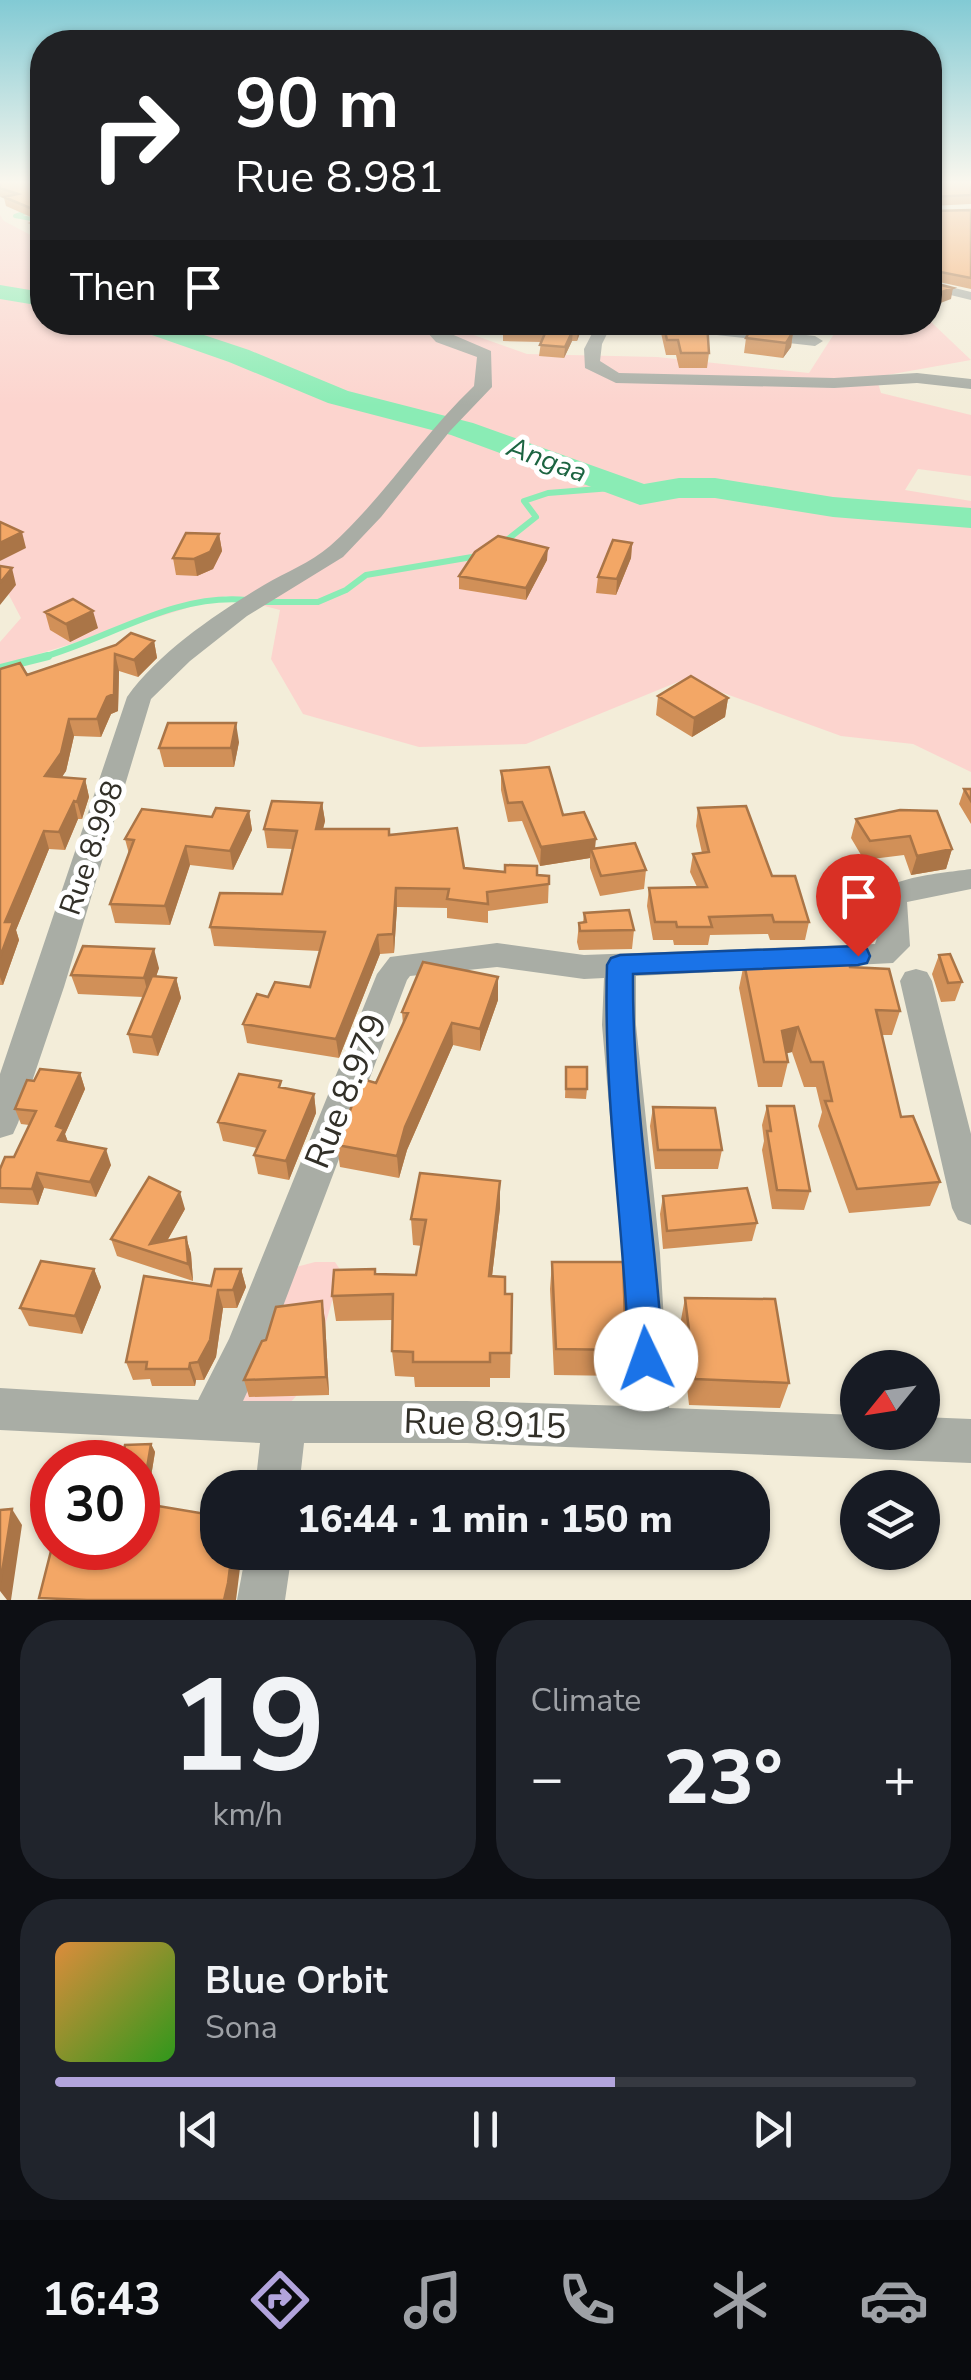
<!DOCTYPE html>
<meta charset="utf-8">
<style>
:root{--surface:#171b24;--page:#20242c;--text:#f1f3f6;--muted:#9ea1a6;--line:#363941;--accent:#b2a4dc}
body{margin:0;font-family:"Nunito Sans",sans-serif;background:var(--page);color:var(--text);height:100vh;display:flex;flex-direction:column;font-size:38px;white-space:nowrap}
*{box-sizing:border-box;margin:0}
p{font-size:32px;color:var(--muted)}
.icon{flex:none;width:55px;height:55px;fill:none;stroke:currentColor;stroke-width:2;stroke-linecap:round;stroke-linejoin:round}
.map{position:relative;height:1600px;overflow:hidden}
.drawer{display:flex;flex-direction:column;gap:20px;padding:20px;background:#0d0f14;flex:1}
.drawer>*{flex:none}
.guide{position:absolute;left:30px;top:30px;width:912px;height:305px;border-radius:40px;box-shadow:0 2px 8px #0004;background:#202124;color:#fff;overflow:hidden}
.needle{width:65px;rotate:240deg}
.fabs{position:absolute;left:840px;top:1350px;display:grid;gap:20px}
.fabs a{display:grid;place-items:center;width:100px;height:100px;border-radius:50%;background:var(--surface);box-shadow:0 2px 8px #0004;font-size:50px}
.speed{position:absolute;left:30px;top:1440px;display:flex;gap:20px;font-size:50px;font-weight:700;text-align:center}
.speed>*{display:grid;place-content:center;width:130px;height:130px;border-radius:50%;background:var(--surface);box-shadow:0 2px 8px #0004;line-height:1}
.speed .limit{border:15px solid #d22;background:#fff;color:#111}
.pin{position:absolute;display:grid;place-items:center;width:85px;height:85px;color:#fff;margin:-102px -42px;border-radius:50% 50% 50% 0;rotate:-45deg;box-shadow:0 0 10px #0007}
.pin .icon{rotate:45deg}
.me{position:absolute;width:110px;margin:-55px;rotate:357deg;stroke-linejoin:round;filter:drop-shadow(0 0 8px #0008)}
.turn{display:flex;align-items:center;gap:35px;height:210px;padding:0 40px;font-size:45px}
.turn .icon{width:130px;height:130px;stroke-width:2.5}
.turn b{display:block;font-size:70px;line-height:85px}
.then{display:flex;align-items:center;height:95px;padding:0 40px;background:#0003;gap:20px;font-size:38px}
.big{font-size:75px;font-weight:800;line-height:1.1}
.drawer .widget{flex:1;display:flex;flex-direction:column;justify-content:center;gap:15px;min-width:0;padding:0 35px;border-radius:40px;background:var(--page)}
.drawer .dial{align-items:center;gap:0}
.dial b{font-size:130px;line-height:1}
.song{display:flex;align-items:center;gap:30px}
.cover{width:120px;height:120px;border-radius:15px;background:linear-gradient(135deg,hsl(30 70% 55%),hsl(110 70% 35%))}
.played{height:10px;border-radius:5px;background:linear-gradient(90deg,var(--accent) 65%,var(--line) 65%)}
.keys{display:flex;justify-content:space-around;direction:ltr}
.heat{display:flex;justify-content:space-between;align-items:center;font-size:55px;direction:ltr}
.drawer .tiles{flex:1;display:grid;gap:20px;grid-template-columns:1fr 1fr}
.widget:last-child{grid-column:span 2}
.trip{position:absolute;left:200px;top:1470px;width:570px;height:100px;border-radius:40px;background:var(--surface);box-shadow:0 2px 8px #0004;font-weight:800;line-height:100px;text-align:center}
.menu{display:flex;height:160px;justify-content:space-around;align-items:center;background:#090b0e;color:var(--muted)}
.menu .icon{width:70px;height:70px}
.menu .current{color:var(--accent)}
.menu b{font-size:45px;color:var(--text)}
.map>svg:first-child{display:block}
.green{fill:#fcd4ce}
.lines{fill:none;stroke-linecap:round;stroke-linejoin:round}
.stream-far2{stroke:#8aecb5;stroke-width:4}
.stream-far1{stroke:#8aecb5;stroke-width:6}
.stream{stroke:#8aecb5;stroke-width:8}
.river{fill:#8aecb5;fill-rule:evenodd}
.minor{fill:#a9ada5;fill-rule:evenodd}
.wall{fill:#d19058}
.shaded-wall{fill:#aa7547}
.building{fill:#f3a766;stroke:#aa7547;stroke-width:2.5}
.route{fill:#1a73e8;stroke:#114b97;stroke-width:2.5}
.labels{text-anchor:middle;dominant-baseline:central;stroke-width:10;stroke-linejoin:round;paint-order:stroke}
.far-water-label{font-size:28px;font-style:italic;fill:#1c6441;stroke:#fff}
.street-label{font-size:30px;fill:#323028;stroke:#fff}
.near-street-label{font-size:35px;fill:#323028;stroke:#fff}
</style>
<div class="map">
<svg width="971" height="1600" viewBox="0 0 971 1600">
<rect width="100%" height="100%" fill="#f3edd9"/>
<!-- green -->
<path class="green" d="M0,215L4,221L42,241V322L440,323L527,354L657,357L809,373L841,323L930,321L971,360L876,377L881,393L971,415V476L918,469L905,490L971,501V772L913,744L841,736L685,679L526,744L419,747L303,714L271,659L280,610L226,596L0,666V642L21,618L0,578Z
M315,1262H335L341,1271L308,1383L288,1405L267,1412L239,1400L296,1267Z"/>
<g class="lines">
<!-- stream-far2 -->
<path class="stream-far2" d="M32,210L15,216L42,221"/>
<!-- stream-far1 -->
<path class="stream-far1" d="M503,543L536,517L524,501L548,493L624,487
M261,602H318L346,590L366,575L478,556
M40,658C109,639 173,593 247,600"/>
<!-- stream -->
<path class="stream" d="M0,668L48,656"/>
<!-- river -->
<path class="river" d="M0,285L42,292V306L0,299Z
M126,322H165L249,350L348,391L473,423L644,484L679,478H715L833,497L971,508V528L833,517L715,498H679L640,505L451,435L328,403L229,362L129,327Z"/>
<!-- minor -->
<path class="minor" d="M930,282L971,292V300L930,290Z
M427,322H443L442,330L491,351L492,387L450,431L381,517L343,557L247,616L190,661L151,699L64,987L18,1123L13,1134L0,1138V1074L127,697C159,652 216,614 264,585C286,572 310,563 330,546C384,498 422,435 474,386L477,357L436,342L426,331Z
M598,322H613L602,344L600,361L619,373L834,378L917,373L971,379V389L917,383L834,388L616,383L585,368L584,349Z
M638,322H692L815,336L823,341L815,346L645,327Z
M971,869V889L907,902L910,946L893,963L636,976V1025L660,1253L669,1408L858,1415V1432H922V1417L971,1419V1463L467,1443H304L299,1488H255L260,1443L0,1430V1388L198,1400L229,1339L377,974L390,957L497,943L584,955L875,944C881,930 873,910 878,896C885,877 952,872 971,869ZM497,967L584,979L604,978L602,1025L622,1253L627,1406L467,1401H243L266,1351L407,980L410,976Z
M916,969L927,972L932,981L971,1134V1225L958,1220L952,1208L900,981L905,972Z
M246,1552H292L285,1600H237Z"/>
</g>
<!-- wall -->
<path class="wall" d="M0,181H42V235L34,232L32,223L40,221L6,206L4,198L0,196Z
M930,181H971V204L930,206Z
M971,210V289L930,280L932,211Z
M452,322H584L577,341H572L564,358L539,356L541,342L503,341V328L453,327Z
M662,322H701L709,353L707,368H679L676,355H666L661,333Z
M758,322H807L802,331L758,326Z
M793,332L791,347L783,358L744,353L746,338Z
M219,534L222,551L213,569L197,576L176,575L173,558Z
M632,543L631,558L616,595L596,593L598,577Z
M547,560L526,600L459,589V576Z
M45,612L98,628L70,642L50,630Z
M154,641L157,658L138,677L119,671L118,711L111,714L101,737L74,736L66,771L61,777L85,779L89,797L82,819H78L65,850L49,849L16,930L19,940L3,985H0V669L27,675Z
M658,696L728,698L725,717L692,737L656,715Z
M239,742L234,767H164L159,748Z
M501,771L563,815L595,848L646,870L644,889L600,896L590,868V858L540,866L522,821L508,822L501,790Z
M964,789H971V824L959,804Z
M322,803L325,821L323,829L389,835L464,868L549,876L548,903L488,911V923L447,918V908L397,907L394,953L380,954L339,1058L247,1043L243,1024L268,997L310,987L320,951L214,946L210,927L282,894L292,849L267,848L264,829Z
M698,808L772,876L809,922L805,940H770L768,934L710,935L708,945H674L673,940H653L647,906L649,888L697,887L690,872L693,854L702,853L696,826Z
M249,811L252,830L233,870L190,865L170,925L115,923L110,904L129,854L125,839L212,817Z
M856,819L952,849L946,869L911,875L904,855L864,860L851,838Z
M584,913L634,930L632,949L579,950L577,942L579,923H583Z
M939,955L962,982L955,1001L941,1002L932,974Z
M777,958L850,967L900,1011L892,1035H882L901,1117L940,1182L930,1206L849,1213L818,1126L822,1112L816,1087H804L792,1052L786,1053L788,1062L782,1087H758L739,988L744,963L776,964Z
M159,968L156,976L176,978L181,998L158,1056L133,1053L128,1034L143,997L78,994L71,975Z
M498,1000L480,1051L453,1045L407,1150L399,1178L340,1167L337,1145L376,1083L403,1024L402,1012Z
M566,1067L587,1089L586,1099L565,1098Z
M80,1073L85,1089L65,1134L68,1142L111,1165L96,1197L44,1188L38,1205L0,1203V1169L14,1157L29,1125L21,1124L15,1109L34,1081Z
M282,1088L314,1094L316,1113L289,1180L258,1174L254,1155L257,1148L223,1141L218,1122Z
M767,1106L810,1191L804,1210L772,1209L762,1150L764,1141L762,1125Z
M653,1107L722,1150L718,1169H655L650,1126Z
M500,1181V1208L492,1276L505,1294H512L510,1378H490V1387H415L414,1377L395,1376L392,1351L393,1320L336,1321L332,1296L375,1274L416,1275L422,1246L413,1245L411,1219Z
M663,1196L757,1223L752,1241L663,1249L660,1214Z
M185,1209L167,1241L186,1237L191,1254L193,1281L117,1256L111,1239Z
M552,1262L626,1350L622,1376L554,1375L550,1289Z
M94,1269L101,1287L82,1334L29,1326L20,1308Z
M241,1269L246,1287L237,1308H223L216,1357L204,1380H196L195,1386H152L150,1379L133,1380L126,1362L211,1286Z
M685,1298L789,1383L780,1408L689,1405L680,1325Z
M325,1319L329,1395L249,1397L244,1380L266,1340Z
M151,1444L155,1452L146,1507H138V1462Z"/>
<!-- shaded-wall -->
<path class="shaded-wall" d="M953,288L951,299L930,307L931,296Z
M581,322H584L577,341L578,330Z
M573,330L572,341L564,358L565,347Z
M793,332L791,347L783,358L786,343Z
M22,532L26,548L0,561V543Z
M219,534L222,551L213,569L197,576L194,559Z
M632,543L631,558L616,595L617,579Z
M548,548L547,560L526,600V588Z
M12,568L16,585L0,605V583Z
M93,611L98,628L70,642L66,624Z
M154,641L157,658L138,677L134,660Z
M115,654L119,671L118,711L111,714L101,737L97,719Z
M728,698L725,717L692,737L694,718Z
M69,719L74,736L66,771L51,794L45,776Z
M236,723L239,742L234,767L231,748Z
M85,779L89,797L82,819L77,802Z
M74,801L78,819L65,850L59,832Z
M322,803L325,821L318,848L316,829Z
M249,811L252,830L233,870L230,851Z
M44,831L49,849L16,930L19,940L3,985L0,977V957L5,922Z
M596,839L594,858L591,849L590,858L540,866L541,847Z
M186,846L190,865L170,925L165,906Z
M952,849L946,869L911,875L917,856Z
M396,888L397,907L394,953L393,934Z
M378,935L380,954L339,1058L336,1039Z
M154,949L159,968L149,998L144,978Z
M498,977V1000L480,1051V1029Z
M176,978L181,998L158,1056L152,1037Z
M452,1023L453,1045L407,1150L399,1178L397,1156L405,1127Z
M798,1027L792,1052L776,1056L782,1031Z
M80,1073L85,1089L65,1134L69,1145L58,1140L56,1126Z
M314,1094L316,1113L289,1180L286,1161Z
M106,1149L111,1165L96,1197L90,1182Z
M37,1173L44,1188L38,1205L32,1189Z
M500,1181V1208L489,1302V1276Z
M180,1192L185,1209L159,1255L150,1244Z
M186,1237L191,1254L193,1281L188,1264Z
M94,1269L101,1287L82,1334L75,1316Z
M241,1269L246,1287L237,1308L233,1290Z
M218,1290L223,1308L216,1357L204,1380L198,1362Z
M322,1301L325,1319L329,1395L326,1377Z
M190,1363L196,1380L195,1386L189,1369Z
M151,1444L155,1452L146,1507L142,1498Z
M12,1509L22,1525L11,1600H7L0,1591V1585Z
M232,1552H242L236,1600H224Z"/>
<!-- building -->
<path class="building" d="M0,181H42V213L4,197L18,194L0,188Z
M930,181H971V195L930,197Z
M930,209L932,211L971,210V278L930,270Z
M42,220V226L32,223Z
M930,282L953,288L931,296Z
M504,322H581L578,330H573L565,347L540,345L546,331L503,330Z
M663,322L707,323L709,353H681L678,340H667Z
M751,328L793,332L786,343L746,338Z
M0,522L22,532L0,543Z
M186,533L219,534L210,552L194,559L173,558Z
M498,536L548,548L526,588L459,576L475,552Z
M613,540L632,543L617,579L598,577Z
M0,566L12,568L0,583Z
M73,599L93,611L66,624L45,612Z
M131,633L154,641L134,660L115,654L114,694L107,697L97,719H69L61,753L45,776L85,779L77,802L74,801L59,832L44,831L5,922H13L0,957V669L20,663L27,675L116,645Z
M691,676L728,698L694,718L658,696Z
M168,723H236L231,748H159Z
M549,767L563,815L584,812L596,839L541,847L522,802L508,803L501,771Z
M964,789H971V801Z
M272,801L322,803L316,829H389V835L457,828L464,868L505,872V865L537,866V875L549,876V884L487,892L488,904L447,899L449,889L396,888L393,934L378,935L336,1039L243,1024L257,994L268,997L275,982L310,987L325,932L210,927L220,893L282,894L297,831L264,829Z
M746,806L772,876H795L809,922H774L772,915L709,917L712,927H677L676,922H655L649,888L707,887L693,854L709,852L698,808Z
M216,808L249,811L230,851L186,846L165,906L110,904L134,840L125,839L142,809L212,817Z
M900,810L937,811L952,849L917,856L910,836L870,841L856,819Z
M635,843L646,870L601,876L591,849Z
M629,910L634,930L580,931L579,923L586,922L584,913Z
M83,946L154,949L144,978L71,975Z
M950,954L962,982L948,983L939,955Z
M777,958L849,960L850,967L889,969L900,1011L876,1010L901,1117L913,1116L940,1182L857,1189L825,1101H832L823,1062H811L798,1027L782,1031L788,1062H764L744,963L778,964Z
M423,962L498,977L480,1029L452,1023L405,1127L397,1156L337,1145L362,1079L376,1083L408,1013L402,1012Z
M152,976L176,978L152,1037L128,1034Z
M566,1067H587V1089H566Z
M40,1069L80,1073L56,1126L64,1129L58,1140L106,1149L90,1182L37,1173L32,1189L0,1188V1169L5,1157H14L36,1111L15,1109L27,1080L34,1081Z
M239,1074L281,1081L279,1087L314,1094L286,1161L254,1155L265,1131L218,1122Z
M767,1106H794L810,1191L777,1190L767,1131H771Z
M653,1107L715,1108L722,1150H658Z
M420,1173L500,1181L489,1276L505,1277V1294H512L511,1353H490V1362H413V1352L392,1351L393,1294L332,1296L334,1270L375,1269V1274L416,1275L426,1220L411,1219Z
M149,1177L180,1192L150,1244L186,1237L188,1264L111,1239Z
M747,1188L757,1223L667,1231L663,1196Z
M41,1261L94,1269L75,1316L20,1308Z
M552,1262H623L626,1350L556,1349Z
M215,1269H241L233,1290H218L210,1340L198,1362L190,1363L189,1369H146L147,1362H126L144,1276L211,1286Z
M685,1298L775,1299L789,1383L695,1379Z
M322,1301L326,1377L244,1380L262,1341L266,1340L276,1307Z
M151,1444L142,1498H138V1462H122L125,1445Z
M152,1505L218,1516V1552H232L228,1583L224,1600H87L39,1598L52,1547L138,1548Z
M12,1509L0,1585V1510Z"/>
<!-- sky -->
<linearGradient id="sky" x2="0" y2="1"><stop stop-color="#82cad4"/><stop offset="0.45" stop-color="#faf7ee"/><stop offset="1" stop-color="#faf7ee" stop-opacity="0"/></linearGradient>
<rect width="971" height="405" fill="url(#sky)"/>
<!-- route -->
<path class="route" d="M858,946L867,949L870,956L867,963L858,965L633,974C632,1102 656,1231 663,1359L658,1371L646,1376L634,1371L629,1359C624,1228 603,1096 607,965L611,958L620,955Z"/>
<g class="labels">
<!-- far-water labels -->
<g class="far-water-label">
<text transform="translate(547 460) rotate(20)">Angaa</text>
</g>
<!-- street labels -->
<g class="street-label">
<text transform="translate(92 848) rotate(-71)">Rue 8.998</text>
</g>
<!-- near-street labels -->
<g class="near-street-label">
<text transform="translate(346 1091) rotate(-68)">Rue 8.979</text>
<text transform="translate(485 1424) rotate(2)">Rue 8.915</text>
</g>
</g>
</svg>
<div class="fabs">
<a><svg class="needle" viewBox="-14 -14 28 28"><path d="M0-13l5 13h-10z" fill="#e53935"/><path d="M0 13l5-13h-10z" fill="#9ea1a6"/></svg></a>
<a><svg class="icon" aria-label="layers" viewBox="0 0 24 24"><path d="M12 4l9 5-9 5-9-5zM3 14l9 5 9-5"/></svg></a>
</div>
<div class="speed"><div class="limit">30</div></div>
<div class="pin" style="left:858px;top:956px;background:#d93025"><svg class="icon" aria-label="arrive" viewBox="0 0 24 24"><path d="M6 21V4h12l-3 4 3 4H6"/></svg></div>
<svg class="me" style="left:646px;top:1359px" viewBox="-20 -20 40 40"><circle r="19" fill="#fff"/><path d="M0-13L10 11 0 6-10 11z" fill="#1a73e8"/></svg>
<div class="trip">16:44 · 1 min · 150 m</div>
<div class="guide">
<div class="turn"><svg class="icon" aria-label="right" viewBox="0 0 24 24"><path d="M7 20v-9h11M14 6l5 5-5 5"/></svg><div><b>90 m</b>Rue 8.981</div></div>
<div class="then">Then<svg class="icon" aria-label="arrive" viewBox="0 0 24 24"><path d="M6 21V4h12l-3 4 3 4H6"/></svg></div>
</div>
</div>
<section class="drawer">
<div class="tiles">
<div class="widget dial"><b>19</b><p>km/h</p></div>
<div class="widget"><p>Climate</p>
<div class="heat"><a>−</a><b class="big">23°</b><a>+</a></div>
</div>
<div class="widget">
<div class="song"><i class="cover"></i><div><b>Blue Orbit</b><p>Sona</p></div></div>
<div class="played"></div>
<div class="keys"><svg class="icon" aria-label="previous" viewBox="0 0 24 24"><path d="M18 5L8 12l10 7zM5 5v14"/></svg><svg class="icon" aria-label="pause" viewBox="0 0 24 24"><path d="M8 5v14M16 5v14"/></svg><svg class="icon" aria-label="next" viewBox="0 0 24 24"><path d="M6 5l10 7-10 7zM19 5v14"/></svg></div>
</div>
</div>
</section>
<nav class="menu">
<b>16:43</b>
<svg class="icon current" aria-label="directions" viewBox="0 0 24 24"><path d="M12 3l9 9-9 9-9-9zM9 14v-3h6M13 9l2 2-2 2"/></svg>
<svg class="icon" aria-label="music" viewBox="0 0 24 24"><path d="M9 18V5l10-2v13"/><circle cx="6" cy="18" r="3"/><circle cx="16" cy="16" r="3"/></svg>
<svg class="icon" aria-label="phone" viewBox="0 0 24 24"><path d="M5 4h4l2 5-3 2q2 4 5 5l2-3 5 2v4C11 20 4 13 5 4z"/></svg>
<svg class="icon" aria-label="climate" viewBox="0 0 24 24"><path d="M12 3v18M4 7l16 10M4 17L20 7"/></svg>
<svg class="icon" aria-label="car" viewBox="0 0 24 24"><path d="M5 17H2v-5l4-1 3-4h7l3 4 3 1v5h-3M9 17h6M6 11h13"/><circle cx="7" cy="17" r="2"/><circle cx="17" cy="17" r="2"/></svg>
</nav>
